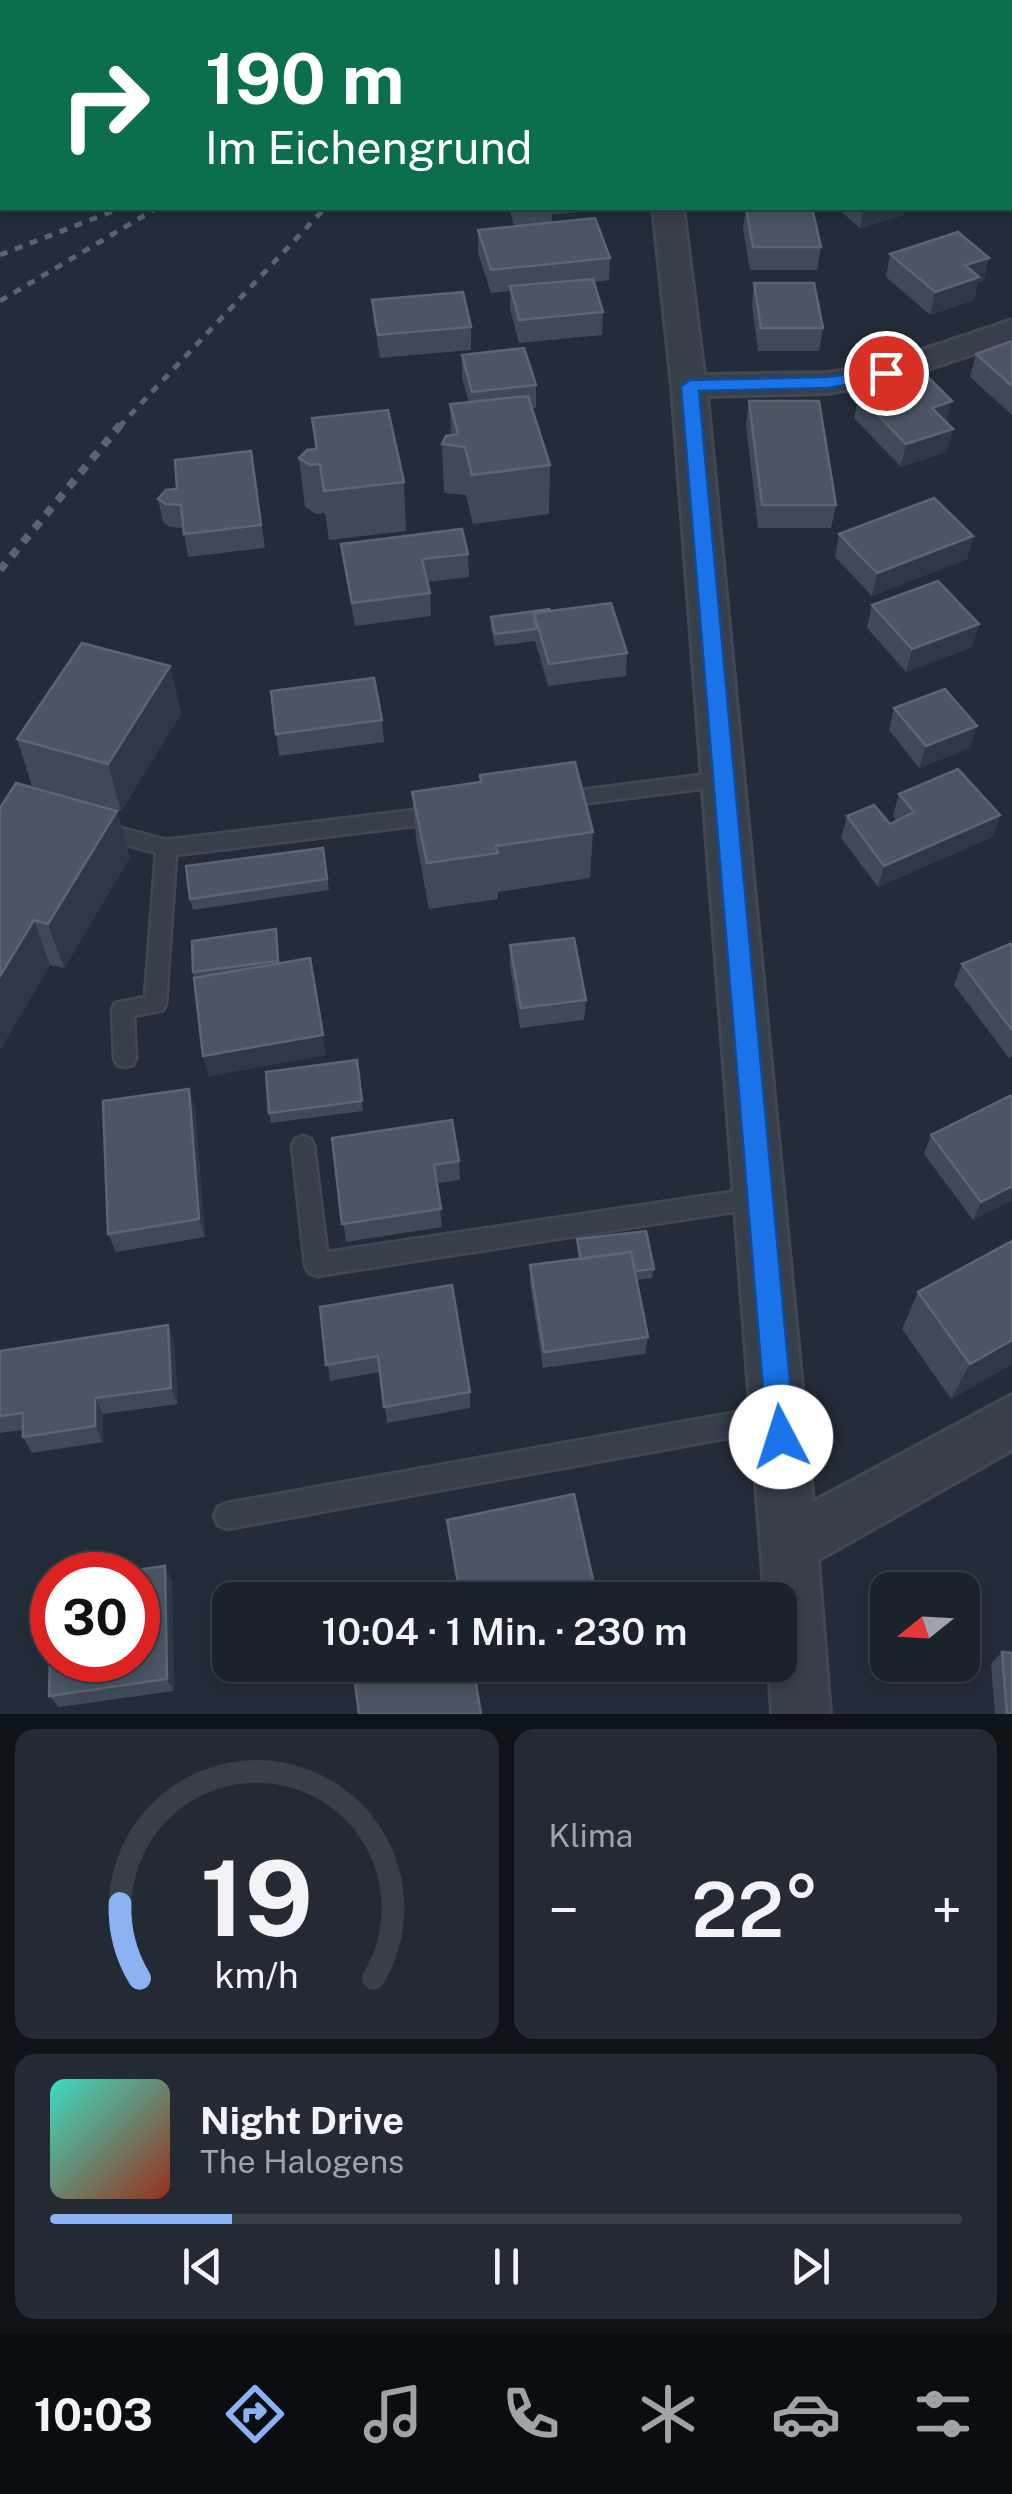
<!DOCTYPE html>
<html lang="de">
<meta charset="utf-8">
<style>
:root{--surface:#1a222b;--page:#232a33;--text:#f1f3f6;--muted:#9fa4a9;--line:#383f47;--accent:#8bb2f2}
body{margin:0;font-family:"Public Sans",sans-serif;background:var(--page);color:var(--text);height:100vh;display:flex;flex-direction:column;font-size:38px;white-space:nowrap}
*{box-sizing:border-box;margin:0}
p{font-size:32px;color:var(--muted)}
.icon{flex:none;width:55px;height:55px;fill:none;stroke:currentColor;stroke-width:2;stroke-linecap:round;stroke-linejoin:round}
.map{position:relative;height:1714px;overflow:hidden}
.details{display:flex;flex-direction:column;gap:15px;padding:15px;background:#0e1318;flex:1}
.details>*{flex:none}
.banner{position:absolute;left:0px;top:0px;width:1012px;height:210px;box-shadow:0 5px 15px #0003,0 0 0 2px var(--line);background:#0b6e4f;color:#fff;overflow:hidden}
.needle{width:65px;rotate:252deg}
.controls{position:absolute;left:870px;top:1572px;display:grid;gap:20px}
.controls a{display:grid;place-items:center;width:110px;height:110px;border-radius:20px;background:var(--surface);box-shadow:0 5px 15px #0003,0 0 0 2px var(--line);font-size:50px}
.speed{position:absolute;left:30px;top:1552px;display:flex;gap:20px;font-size:50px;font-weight:700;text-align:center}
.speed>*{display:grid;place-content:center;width:130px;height:130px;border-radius:50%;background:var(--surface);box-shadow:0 5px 15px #0003,0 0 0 2px var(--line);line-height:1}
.speed .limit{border:15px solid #d22;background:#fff;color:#111}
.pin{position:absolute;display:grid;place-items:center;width:85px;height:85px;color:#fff;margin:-42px;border:5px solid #fff;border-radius:50%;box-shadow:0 2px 10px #0007}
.me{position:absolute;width:110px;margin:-55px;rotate:355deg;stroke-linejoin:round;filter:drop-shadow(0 0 8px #0008)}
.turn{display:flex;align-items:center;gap:35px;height:210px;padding:0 40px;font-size:45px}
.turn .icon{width:130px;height:130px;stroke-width:2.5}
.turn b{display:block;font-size:70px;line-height:85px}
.big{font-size:75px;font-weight:600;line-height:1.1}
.details .card{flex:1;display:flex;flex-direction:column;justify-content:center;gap:15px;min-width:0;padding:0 35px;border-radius:20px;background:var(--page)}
.details .dial{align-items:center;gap:0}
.dial svg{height:260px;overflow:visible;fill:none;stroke:var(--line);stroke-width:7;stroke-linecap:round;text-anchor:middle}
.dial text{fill:var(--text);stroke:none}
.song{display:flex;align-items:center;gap:30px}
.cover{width:120px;height:120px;border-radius:15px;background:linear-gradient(135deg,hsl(170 70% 55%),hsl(10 70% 35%))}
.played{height:10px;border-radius:5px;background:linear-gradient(90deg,var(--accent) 20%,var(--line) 20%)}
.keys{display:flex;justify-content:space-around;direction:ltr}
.heat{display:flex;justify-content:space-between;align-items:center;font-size:55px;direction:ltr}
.details .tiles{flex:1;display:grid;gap:15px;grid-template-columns:1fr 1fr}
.card:last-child{grid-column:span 2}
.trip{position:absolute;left:212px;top:1582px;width:585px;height:100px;border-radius:20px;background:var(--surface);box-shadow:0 5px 15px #0003,0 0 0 2px var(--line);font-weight:600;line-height:100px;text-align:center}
.tabs{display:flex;height:160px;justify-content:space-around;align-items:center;background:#0a0e11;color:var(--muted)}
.tabs .icon{width:70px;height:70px}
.tabs .selected{color:var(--accent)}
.tabs b{font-size:45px;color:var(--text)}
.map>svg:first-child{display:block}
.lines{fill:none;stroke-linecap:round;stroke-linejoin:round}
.service-casing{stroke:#404853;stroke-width:5}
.minor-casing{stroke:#404853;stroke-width:6}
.service{fill:#373f4a;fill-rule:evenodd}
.minor{fill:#373f4a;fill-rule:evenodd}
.rail-far1{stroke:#596371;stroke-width:5;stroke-dasharray:8 8;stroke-linecap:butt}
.rail{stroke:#596371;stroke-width:8;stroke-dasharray:9 9;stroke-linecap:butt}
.wall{fill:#3f4958}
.shaded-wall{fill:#2e3947}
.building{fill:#4b5564;stroke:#5b6573;stroke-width:2.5}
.route{fill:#1a73e8;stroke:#114b97;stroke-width:2.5}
</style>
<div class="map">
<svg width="1012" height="1714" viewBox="0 0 1012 1714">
<rect width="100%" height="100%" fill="#232d39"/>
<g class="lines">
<defs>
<path id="service" d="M724,772L734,779L724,786L557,807L547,800L557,793Z
M439,807L449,815L439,823L176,855L166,1004L163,1010L134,1016L136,1058L133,1065L125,1067L117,1065L114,1058L112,1009L115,1003L145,997L156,853L95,836L92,831L95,826L102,823L166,840Z
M303,1136L311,1139L314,1146L327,1252L758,1188L766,1191L770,1198L766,1205L758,1208L317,1276L309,1273L305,1265L292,1146L295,1139Z
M777,1405L786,1408L790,1417L786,1426L777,1429L227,1529L218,1525L214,1516L218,1507L227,1503Z"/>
<path id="minor" d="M653,208H683L704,375L828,373L880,364L1012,320V341L886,383L828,393L707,396L813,1502L1012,1395V1450L818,1560L830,1714H772L769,1665H780V1600H765L672,386Z"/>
</defs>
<!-- service casing -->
<use href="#service" class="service-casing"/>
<!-- minor casing -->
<use href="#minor" class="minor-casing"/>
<!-- service -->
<use href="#service" class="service"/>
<!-- minor -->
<use href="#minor" class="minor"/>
<!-- rail-far1 -->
<path class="rail-far1" d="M501,2L506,0
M570,2L574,0
M0,255L121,208
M0,301L157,208
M119,427L325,208"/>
<!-- rail -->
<path class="rail" d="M0,570L121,424"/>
</g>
<!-- wall -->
<path class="wall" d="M41,0H88V2H42Z
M968,0H1012L1010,2H967Z
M1012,60V119H1011L1010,61Z
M509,208H584V212L552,214V223L610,258L609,280L594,282L603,312L602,335L519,343L510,309V291L491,293L478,253V230L514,226Z
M746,208L821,247L817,270H750L743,229Z
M837,208H906L904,215L860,228Z
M890,254L984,280L978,282L974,300L930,315L886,277Z
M754,283L823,328L819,351H758L752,305Z
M372,300L471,327V350L380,358L374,322Z
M1012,341V415L970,377L976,354Z
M462,355L536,385V408H532L550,465L549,514L473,524L466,495L444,493L442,444L451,435L450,404L469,402L462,378Z
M859,395L947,423V452L901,467L854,418Z
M749,401L836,505L831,528H758L746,424Z
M312,418L404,482L406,531L329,540L325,513L316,514L305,507L299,458L315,449Z
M251,451L265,548L188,557L183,528L170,527L163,522L158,499Z
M839,534L973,536L967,559L872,596L835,557Z
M341,544L468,554L469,577L427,582L430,593L431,616L355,626L344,566Z
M872,605L979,624L972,647L906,672L867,628Z
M550,611L627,653L626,676L548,686L535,641L495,646L491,628V617Z
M170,666L181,714L121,811L32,786L17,739Z
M271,691L382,720L384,742L279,756Z
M894,708L970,748L919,768L889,730Z
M480,775L593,832L590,878L498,892V899L429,909L416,839L412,792L480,783Z
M899,794L1000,815L992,837L878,887L841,838L847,816L890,824L897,821L893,816Z
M0,808L130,857L64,968L50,965L0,1050Z
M323,848L329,890L193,910L190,899Z
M276,929L279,964L326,1055L208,1076L193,972Z
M1012,943V1056L1009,1058L954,985L962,964Z
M510,945L586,1000L584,1020L520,1028L510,966Z
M357,1060L363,1111L271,1123L269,1113Z
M1012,1095V1200L973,1220L924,1154L931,1135Z
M195,1108L205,1237L116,1252L108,1234Z
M332,1138L459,1161L460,1180L437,1183L442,1227L346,1242Z
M577,1239L654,1269L652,1278L637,1280L648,1337L645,1354L543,1368L530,1283V1265L579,1259L577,1249Z
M918,1292L1012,1364L951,1399L902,1329Z
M320,1307L470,1392V1408L387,1423L380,1372L330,1381Z
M174,1342L178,1404L103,1414V1442L32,1453L23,1437V1430L0,1433V1351Z
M447,1520L595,1589L594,1600H460Z
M172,1580L174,1691L59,1707L49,1696Z
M1002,1652L1012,1714H995L991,1664Z"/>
<!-- shaded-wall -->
<path class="shaded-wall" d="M679,0H695L692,2H679Z
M833,0H851L850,2H830Z
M1007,0H1012V14L1010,15V2H1005Z
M863,208H906L904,215L860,228Z
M989,258L984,280L978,282L974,300L930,315L935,292L965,265Z
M952,401L946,424L932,408Z
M953,429L947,452L901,467L906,444Z
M973,536L967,559L872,596L877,573Z
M979,624L972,647L906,672L912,649Z
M170,666L181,714L121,811L108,764Z
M977,726L970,748L919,768L926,746Z
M117,811L130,857L64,968L48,924Z
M1000,815L992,837L878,887L884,866Z
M34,920L50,965L0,1050V976Z
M323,1035L326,1055L208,1076L203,1056Z
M189,1089L195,1108L205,1237L199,1219Z
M1012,1186V1200L973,1220L981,1202Z
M168,1325L174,1342L178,1404L171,1388Z
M1012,1340V1364L951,1399L970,1364Z
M95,1398L103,1414V1442L95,1426Z
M165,1566L172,1580L174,1691L167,1679Z"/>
<!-- building -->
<path class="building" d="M631,0H665L661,2H638Z
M770,0H833L830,2H772L769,1Z
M1012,60V94L1010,92V61Z
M746,208H812L821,247H753Z
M595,218L610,258L491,270L478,230Z
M958,232L989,258L965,265L979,277L935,292L890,254Z
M593,279L603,312L519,320L510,286Z
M754,283H814L823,328H761Z
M463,292L471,327L378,335L372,300Z
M1012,341V386L976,354Z
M524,348L536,385L472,392L462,355Z
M925,374L952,401L932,408L953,429L906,444L859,395Z
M528,396L550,465L472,475L465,447L442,444L446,436L458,434L450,404Z
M749,401H819L836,505H762Z
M388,410L404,482L324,491L320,464L310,465L299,458L307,450L317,449L312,418Z
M251,451L261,525L184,534L181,505L166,504L158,499L166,490L177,489L175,460Z
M934,498L973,536L877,573L839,534Z
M462,529L468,554L422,559L430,593L352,603L341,544Z
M938,581L979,624L912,649L872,605Z
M611,603L627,653L549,664L534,613Z
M549,609L550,611L534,613L536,629L495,634L491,617Z
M82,643L170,666L108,764L17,739Z
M374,678L382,720L276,734L271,691Z
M945,689L977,726L926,746L894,708Z
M575,762L593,832L496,846L498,853L427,863L412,792L481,782L480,775Z
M958,769L1000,815L884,866L847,816L874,805L890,824L914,812L899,794Z
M16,783L117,811L48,924L34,920L0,976V808Z
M323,848L327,879L190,899L186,866Z
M276,929L278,961L193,972L192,941Z
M574,938L586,1000L521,1008L510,945Z
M1012,943V1030L962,964Z
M310,958L323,1035L203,1056L194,978Z
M357,1060L362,1101L269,1113L266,1072Z
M189,1089L199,1219L108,1234L103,1101Z
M1012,1095V1186L981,1202L931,1135Z
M452,1120L459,1161L434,1165L441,1209L342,1224L332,1138Z
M646,1231L654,1269L635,1271L631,1252L581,1259L577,1239Z
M1012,1241V1340L970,1364L918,1292Z
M631,1252L648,1337L544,1352L530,1265Z
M452,1285L470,1392L384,1407L378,1356L326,1365L320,1307Z
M168,1325L171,1388L95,1398V1426L23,1437V1413L0,1416V1351Z
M574,1494L595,1589L535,1600H461L447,1520Z
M165,1566L167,1679L49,1696L52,1584V1660H138V1575H100Z
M1002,1652L1012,1653V1714H1007Z
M444,1665H473L481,1714H359L355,1683Z"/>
<!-- route -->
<path class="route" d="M886,368L892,369V377L828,388L699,391L795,1437L791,1447L781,1451L771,1447L767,1437L681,386L690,380L828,377Z"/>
</svg>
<div class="controls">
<a><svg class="needle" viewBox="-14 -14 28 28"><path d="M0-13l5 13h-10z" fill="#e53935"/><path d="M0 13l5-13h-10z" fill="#9fa4a9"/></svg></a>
</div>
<div class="speed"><div class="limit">30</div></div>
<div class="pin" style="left:886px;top:373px;background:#d93025"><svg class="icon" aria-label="arrive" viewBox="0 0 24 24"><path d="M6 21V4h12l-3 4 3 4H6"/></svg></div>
<svg class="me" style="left:781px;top:1437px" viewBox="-20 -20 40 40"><circle r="19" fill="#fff"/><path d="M0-13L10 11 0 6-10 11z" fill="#1a73e8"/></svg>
<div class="trip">10:04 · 1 Min. · 230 m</div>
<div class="banner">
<div class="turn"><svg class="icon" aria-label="right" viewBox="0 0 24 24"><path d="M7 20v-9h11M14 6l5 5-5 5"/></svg><div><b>190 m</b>Im Eichengrund</div></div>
</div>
</div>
<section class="details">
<div class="tiles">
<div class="card dial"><svg viewBox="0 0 100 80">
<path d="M14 69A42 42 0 1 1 86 69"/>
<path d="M14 69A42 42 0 0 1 8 46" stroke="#8bb2f2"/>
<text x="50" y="56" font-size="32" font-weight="700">19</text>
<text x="50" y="72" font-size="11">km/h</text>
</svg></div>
<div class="card"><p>Klima</p>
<div class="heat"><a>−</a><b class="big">22°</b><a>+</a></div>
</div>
<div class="card">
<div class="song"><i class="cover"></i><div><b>Night Drive</b><p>The Halogens</p></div></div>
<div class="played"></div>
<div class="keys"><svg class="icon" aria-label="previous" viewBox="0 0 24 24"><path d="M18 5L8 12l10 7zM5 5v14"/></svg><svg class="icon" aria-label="pause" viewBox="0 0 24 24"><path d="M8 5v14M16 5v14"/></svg><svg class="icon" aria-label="next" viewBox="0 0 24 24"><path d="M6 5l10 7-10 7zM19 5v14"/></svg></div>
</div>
</div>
</section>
<nav class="tabs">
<b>10:03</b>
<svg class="icon selected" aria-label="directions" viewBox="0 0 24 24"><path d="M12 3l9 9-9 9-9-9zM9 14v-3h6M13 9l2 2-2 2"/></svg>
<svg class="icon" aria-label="music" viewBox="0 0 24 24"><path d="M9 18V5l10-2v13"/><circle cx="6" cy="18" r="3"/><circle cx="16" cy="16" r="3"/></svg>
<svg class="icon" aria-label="phone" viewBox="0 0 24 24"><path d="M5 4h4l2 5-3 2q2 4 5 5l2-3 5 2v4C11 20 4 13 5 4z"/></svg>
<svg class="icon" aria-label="climate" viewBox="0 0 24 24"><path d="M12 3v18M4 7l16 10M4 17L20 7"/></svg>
<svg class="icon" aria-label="car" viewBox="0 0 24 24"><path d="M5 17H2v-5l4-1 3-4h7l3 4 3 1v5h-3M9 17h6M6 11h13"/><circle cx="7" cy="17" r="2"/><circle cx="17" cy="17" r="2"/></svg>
<svg class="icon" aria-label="filters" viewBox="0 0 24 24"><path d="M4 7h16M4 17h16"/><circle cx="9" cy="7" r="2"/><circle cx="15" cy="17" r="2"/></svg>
</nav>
